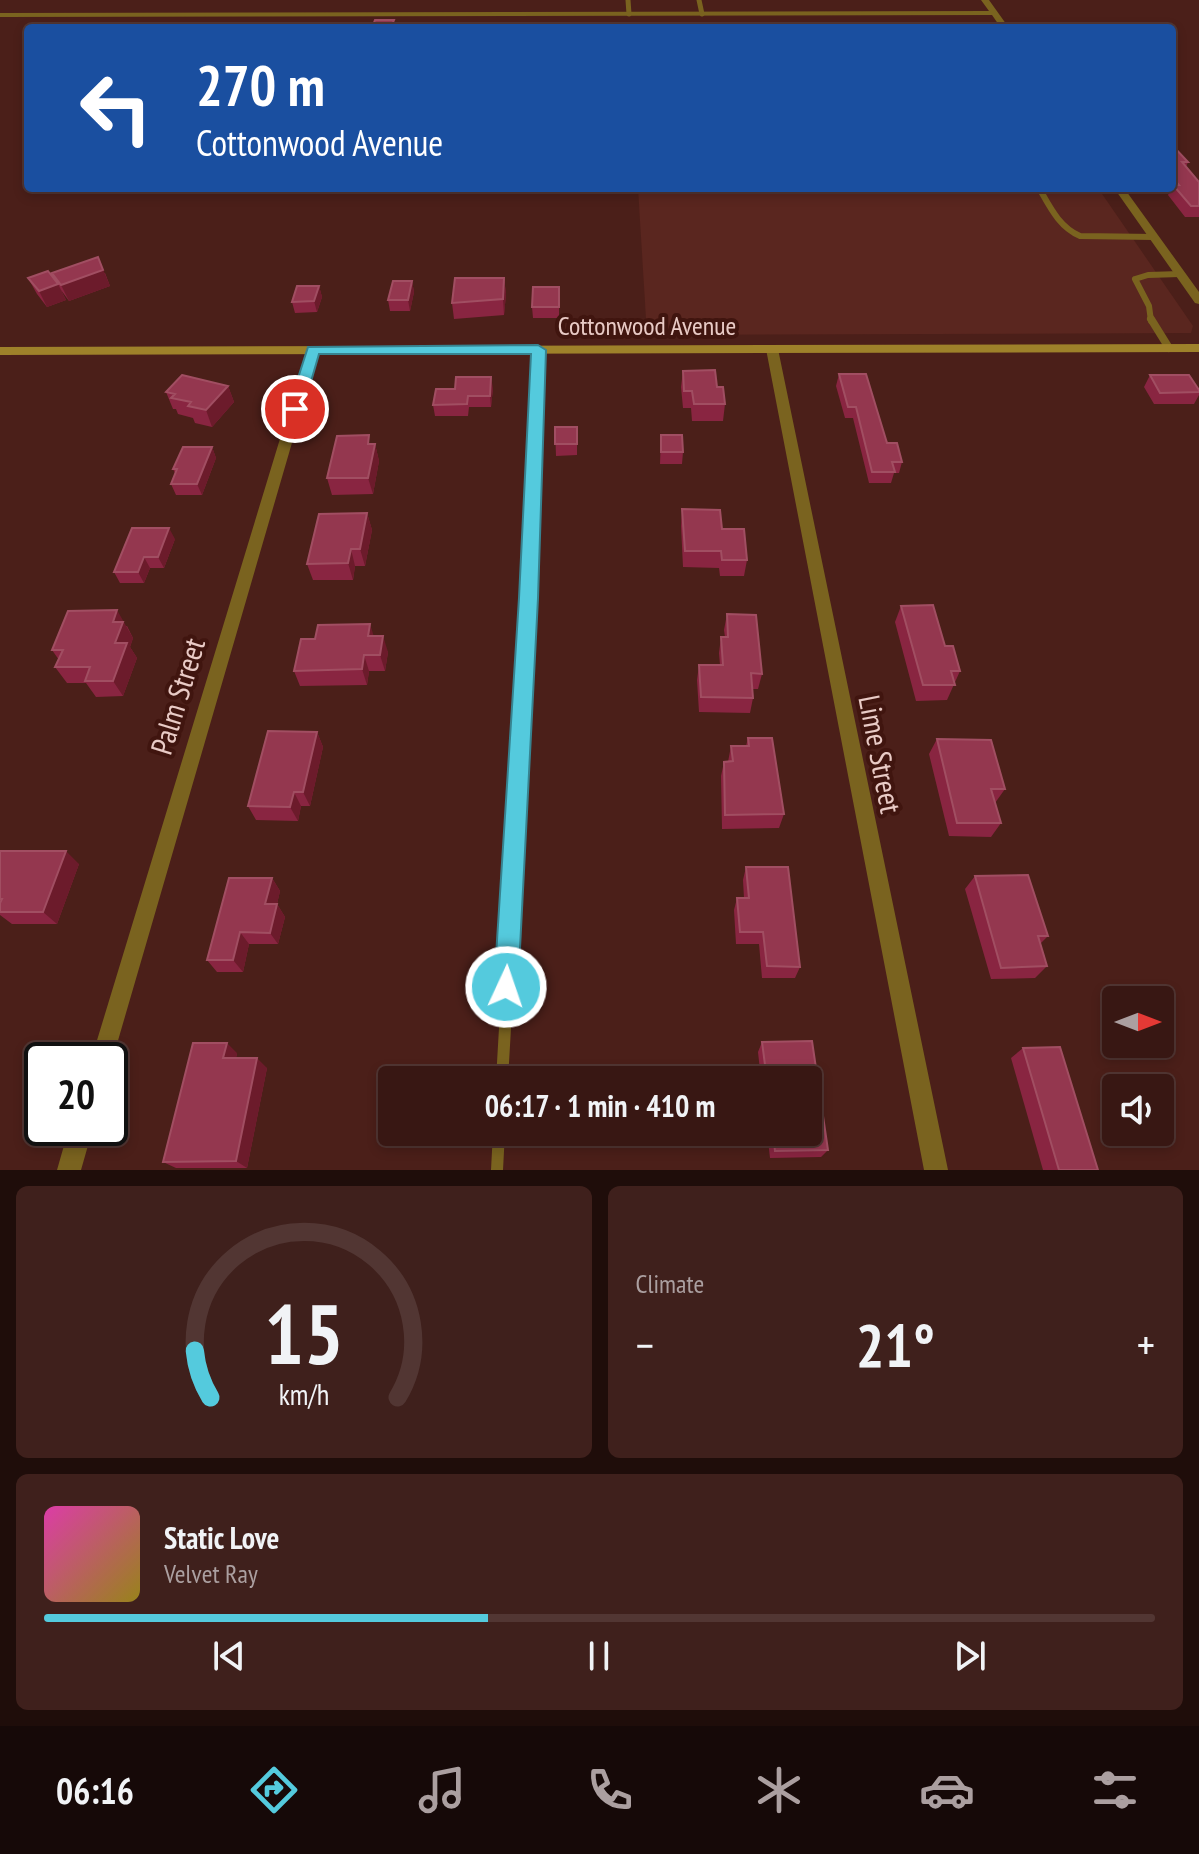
<!DOCTYPE html>
<meta charset="utf-8">
<style>
:root{--surface:#381713;--page:#3f201c;--text:#f1f3f6;--muted:#ab9fa0;--line:#523633;--accent:#54cadd}
body{margin:0;font-family:"PT Sans Narrow",sans-serif;background:var(--page);color:var(--text);height:100vh;display:flex;flex-direction:column;font-size:30px;white-space:nowrap}
*{box-sizing:border-box;margin:0}
p{font-size:26px;color:var(--muted)}
.icon{flex:none;width:44px;height:44px;fill:none;stroke:currentColor;stroke-width:2;stroke-linecap:round;stroke-linejoin:round}
.map{position:relative;height:1170px;overflow:hidden}
.drawer{display:flex;flex-direction:column;gap:16px;padding:16px;background:#1f0d0a;flex:1}
.drawer>*{flex:none}
.guide{position:absolute;left:24px;top:24px;width:1152px;height:168px;border-radius:8px;box-shadow:0 4px 12px #0003,0 0 0 2px var(--line);background:#1a4fa0;color:#fff;overflow:hidden}
.needle{width:52px;rotate:90deg}
.tools{position:absolute;left:1102px;top:986px;display:grid;gap:16px}
.tools a{display:grid;place-items:center;width:72px;height:72px;border-radius:8px;background:var(--surface);box-shadow:0 4px 12px #0003,0 0 0 2px var(--line);font-size:40px}
.speed{position:absolute;left:24px;top:1042px;display:flex;gap:16px;font-size:40px;font-weight:700;text-align:center}
.speed>*{display:grid;place-content:center;width:104px;height:104px;border-radius:50%;background:var(--surface);box-shadow:0 4px 12px #0003,0 0 0 2px var(--line);line-height:1}
.speed .limit{border:4px solid #111;border-radius:12px;background:#fff;color:#111}
.pin{position:absolute;display:grid;place-items:center;width:68px;height:68px;color:#fff;margin:-34px;border:4px solid #fff;border-radius:50%;box-shadow:0 2px 8px #0007}
.me{position:absolute;width:88px;margin:-44px;rotate:3deg;stroke-linejoin:round;filter:drop-shadow(0 0 6px #0008)}
.turn{display:flex;align-items:center;gap:28px;height:168px;padding:0 40px;font-size:36px}
.turn .icon{width:104px;height:104px;stroke-width:2.5}
.turn b{display:block;font-size:56px;line-height:68px}
.big{font-size:60px;font-weight:800;line-height:1.1}
.drawer .card{flex:1;display:flex;flex-direction:column;justify-content:center;gap:12px;min-width:0;padding:0 28px;border-radius:12px;background:var(--page)}
.drawer .dial{align-items:center;gap:0}
.dial svg{height:208px;overflow:visible;fill:none;stroke:var(--line);stroke-width:7;stroke-linecap:round;text-anchor:middle}
.dial text{fill:var(--text);stroke:none}
.song{display:flex;align-items:center;gap:24px}
.cover{width:96px;height:96px;border-radius:12px;background:linear-gradient(135deg,hsl(320 70% 55%),hsl(50 70% 35%))}
.played{height:8px;border-radius:4px;background:linear-gradient(90deg,var(--accent) 40%,var(--line) 40%)}
.keys{display:flex;justify-content:space-around;direction:ltr}
.heat{display:flex;justify-content:space-between;align-items:center;font-size:44px;direction:ltr}
.drawer .tiles{flex:1;display:grid;gap:16px;grid-template-columns:1fr 1fr}
.card:last-child{grid-column:span 2}
.trip{position:absolute;left:378px;top:1066px;width:444px;height:80px;border-radius:8px;background:var(--surface);box-shadow:0 4px 12px #0003,0 0 0 2px var(--line);font-weight:800;line-height:80px;text-align:center}
.dock{display:flex;height:128px;justify-content:space-around;align-items:center;background:#160908;color:var(--muted)}
.dock .icon{width:56px;height:56px}
.dock .on{color:var(--accent)}
.dock b{font-size:36px;color:var(--text)}
.map>svg:first-child{display:block}
.built{fill:#5a261f}
.lines{fill:none;stroke-linecap:round;stroke-linejoin:round}
.lane-far4{stroke:#7a631f;stroke-width:5}
.lane-far3{stroke:#7a631f;stroke-width:6}
.lane-far2{stroke:#7a631f;stroke-width:8}
.lane-far1{stroke:#7a631f;stroke-width:10}
.lane{stroke:#7a631f;stroke-width:12}
.street{fill:#7a631f;fill-rule:evenodd}
.secondary{fill:#9e812a;fill-rule:evenodd}
.wall{fill:#892541}
.shaded-wall{fill:#6c1b2b}
.building{fill:#94374f;stroke:#a14e62;stroke-width:2}
.route{fill:#54cadd;stroke:#378390;stroke-width:2}
.labels{text-anchor:middle;dominant-baseline:central;stroke-width:8;stroke-linejoin:round;paint-order:stroke}
.far-street-label{font-size:26px;fill:#e9cbc6;stroke:#40150f}
.street-label{font-size:30px;fill:#e9cbc6;stroke:#40150f}
</style>
<div class="map">
<svg width="1199" height="1170" viewBox="0 0 1199 1170">
<rect width="100%" height="100%" fill="#4b1f19"/>
<!-- built -->
<path class="built" d="M638,188H1098L1193,326L1191,333L647,335Z"/>
<g class="lines">
<!-- lane-far4 -->
<path class="lane-far4" d="M628,0L629,14
M699,0L702,14"/>
<!-- lane-far3 -->
<path class="lane-far3" d="M1039,188C1050,207 1059,227 1080,236L1154,237
M1151,321L1149,306L1135,279L1148,275L1180,274"/>
<!-- lane-far2 -->
<path class="lane-far2" d="M1151,319L1169,348
M530,543L538,350"/>
<!-- lane-far1 -->
<path class="lane-far1" d="M516,822L530,541"/>
<!-- lane -->
<path class="lane" d="M502,1080L517,820
M497,1170L499,1132"/>
<!-- street -->
<path class="street" d="M981,0H989L1009,28H1001L992,15L0,17V13L989,11Z
M1114,188H1124L1199,292V304L1195,303Z
M772,345L778,349L948,1170H924L766,349Z
M313,346L319,350L110,1068V1060H91L307,350Z
M69,1128H93L81,1170H57Z"/>
<!-- secondary -->
<path class="secondary" d="M1199,344V352L0,355V347Z"/>
</g>
<!-- wall -->
<path class="wall" d="M1172,145L1188,162L1186,167L1199,182V217H1185L1168,195L1170,191L1168,188H1172Z
M52,273H105L110,286L69,301L61,290L66,300L47,307L37,294L28,278L58,283Z
M504,278L506,294L504,315L454,319L452,303Z
M412,281L414,292L410,311H390L388,300Z
M319,286L322,297L317,312L295,313L292,302Z
M559,287V318H533L532,307Z
M683,371L717,387L725,404L723,421H692L691,408H683L681,387Z
M839,374L902,462L899,473H894L891,483H869L853,418H845L836,386Z
M1150,375L1199,390V395L1194,404H1154L1144,387Z
M228,386L234,402L212,427L195,423L193,418L178,414L176,409H173L166,392Z
M493,388L491,407H469L468,416H435L433,405L455,389Z
M555,427H577V455L556,456Z
M661,435L683,452L682,464H660Z
M371,444H375L379,461L373,494L332,495L327,478Z
M212,447L216,458L202,495H176L171,484L175,473L173,469Z
M682,509L722,529L747,560L744,576H720L719,568L683,567L681,526Z
M367,513L372,530L365,566H355L353,580H313L307,564Z
M175,539L164,568H150L144,583H120L114,572Z
M901,606L945,646L960,671L947,700L916,701L895,622Z
M727,614L762,674L758,689H752L753,698L750,713L699,712L697,680L699,665H720L719,653L721,637H725L724,630Z
M127,626L133,638L130,647L137,658L123,696L96,697L86,683H67L55,667L59,660L52,650Z
M374,636L388,652L385,671H369L367,685L300,686L294,671Z
M317,732L323,747L310,806H301L298,821L256,820L248,806Z
M748,738L784,814L779,828L722,829L721,776L724,762H728L731,746H746Z
M937,739L1005,789L995,803L1001,823L991,837L949,836L929,754Z
M0,851L79,864L57,924H12L0,915Z
M746,867L800,967L795,978H762L759,944H736L734,910L737,898H744L743,880Z
M975,876L1048,936L1040,944L1047,966L1035,978L991,979L965,889Z
M272,878L280,891L277,904L285,917L278,944H249L243,972H217L207,960Z
M812,1041L828,1150L821,1157L770,1158L767,1132H808V1080H761L758,1052L762,1042Z
M1023,1048L1098,1170H1043L1011,1058Z
M237,1053L236,1058L267,1068L247,1168H176L163,1162Z"/>
<!-- shaded-wall -->
<path class="shaded-wall" d="M98,257L110,286L69,301L61,285Z
M504,278L506,294L504,315L503,299Z
M412,281L414,292L410,311L408,300Z
M58,284L66,300L47,307L39,291Z
M319,286L322,297L317,312L314,301Z
M491,377L493,388L491,407L490,396Z
M228,386L234,402L212,427L206,410Z
M375,444L379,461L373,494L368,478Z
M212,447L216,458L202,495L197,484Z
M367,513L372,530L365,566L360,549Z
M169,528L175,539L164,568L158,557Z
M351,549L355,566L353,580L348,563Z
M144,557L150,568L144,583L138,572Z
M117,610L133,638L130,647L137,658L123,696L113,681L115,643L113,622Z
M370,624L375,640L368,636Z
M383,636L388,652L385,671L380,655Z
M364,655L369,671L367,685L362,669Z
M317,732L323,747L310,806L303,792Z
M294,792L301,806L298,821L290,807Z
M66,851L79,864L57,924L43,912Z
M272,878L280,891L277,904L285,917L278,944L270,933L265,904Z
M240,932L249,944L243,972L233,960Z
M227,1043L237,1053L234,1068L223,1058Z
M257,1058L267,1068L247,1168L236,1161Z"/>
<!-- building -->
<path class="building" d="M375,20H394L392,25H408L407,28H360L361,25H373Z
M1172,145L1188,162H1182L1199,182V206H1191L1173,185H1179L1172,177Z
M98,257L103,270L61,285L52,273Z
M48,271L58,284L39,291L28,278Z
M455,278H504L503,299L452,303Z
M393,281H412L408,300H388Z
M297,286H319L314,301L292,302Z
M533,287H559V307H532Z
M715,370L717,387H723L725,404H694L692,391H684L683,371Z
M839,374H866L887,443H897L902,462H892L895,472H872L856,407H848Z
M182,375L228,386L206,410L188,406L191,402L171,398L175,394L166,392Z
M1150,375H1189L1199,390V392L1160,393Z
M456,377H491L490,396H468L467,404L433,405L436,389H455Z
M555,427H577V444H555Z
M369,435L368,444H375L368,478H327L337,436Z
M661,435H682L683,452H661Z
M183,447H212L197,484H171L177,469H173Z
M682,509L720,510L722,529H744L747,560H722L721,551H685Z
M367,513L360,549H351L348,563L307,564L319,514Z
M132,528H169L158,557H144L138,572H114Z
M933,605L945,646H953L960,671H951L955,685H923L901,606Z
M117,610L113,622H123L115,643H127L113,681H85L90,667H55L63,650H52L68,611Z
M727,614L756,615L762,674L751,673L753,698L701,697L699,665H723L721,637H728Z
M370,624L368,636H383L380,655H364L362,669L294,671L301,639H315L318,625Z
M268,731L317,732L303,792H294L290,807L248,806Z
M748,738H772L784,814L725,815L724,762L733,761L731,746H749Z
M937,739L991,740L1005,789H991L1001,823H957Z
M0,851H66L43,912H0V903L2,899H0Z
M746,867H788L800,967L767,966L763,932H740L737,898H749Z
M1028,875L1048,936H1038L1047,966L1001,968L975,876Z
M229,878H272L265,904H277L270,933L240,932L233,960H207Z
M812,1041L828,1150L775,1151L773,1132H808V1080H767L762,1042Z
M193,1043H227L223,1058H257L236,1161L163,1162Z
M1060,1047L1098,1170H1059L1023,1048Z"/>
<!-- route -->
<path class="route" d="M538,345L546,350L538,598L518,987L515,995L506,999L497,995L494,987L519,598L531,354H319L303,409L295,414L288,409L308,347Z"/>
<g class="labels">
<!-- far-street labels -->
<g class="far-street-label">
<text x="647" y="325">Cottonwood Avenue</text>
</g>
<!-- street labels -->
<g class="street-label">
<text transform="translate(177 696) rotate(-73)">Palm Street</text>
<text transform="translate(881 754) rotate(79)">Lime Street</text>
</g>
</g>
</svg>
<div class="tools">
<a><svg class="needle" viewBox="-14 -14 28 28"><path d="M0-13l5 13h-10z" fill="#e53935"/><path d="M0 13l5-13h-10z" fill="#ab9fa0"/></svg></a>
<a><svg class="icon" aria-label="sound" viewBox="0 0 24 24"><path d="M4 9h4l5-4v14l-5-4H4zM17 9q2 3 0 6"/></svg></a>
</div>
<div class="speed"><div class="limit">20</div></div>
<div class="pin" style="left:295px;top:409px;background:#d93025"><svg class="icon" aria-label="arrive" viewBox="0 0 24 24"><path d="M6 21V4h12l-3 4 3 4H6"/></svg></div>
<svg class="me" style="left:506px;top:987px" viewBox="-20 -20 40 40"><circle r="17" fill="#54cadd" stroke="#fff" stroke-width="3"/><path d="M0-11L8 9 0 5-8 9z" fill="#fff"/></svg>
<div class="trip">06:17 · 1 min · 410 m</div>
<div class="guide">
<div class="turn"><svg class="icon" aria-label="left" viewBox="0 0 24 24"><path d="M17 20v-9H6M10 6l-5 5 5 5"/></svg><div><b>270 m</b>Cottonwood Avenue</div></div>
</div>
</div>
<section class="drawer">
<div class="tiles">
<div class="card dial"><svg viewBox="0 0 100 80">
<path d="M14 69A42 42 0 1 1 86 69"/>
<path d="M14 69A42 42 0 0 1 8 51" stroke="#54cadd"/>
<text x="50" y="56" font-size="32" font-weight="700">15</text>
<text x="50" y="72" font-size="11">km/h</text>
</svg></div>
<div class="card"><p>Climate</p>
<div class="heat"><a>−</a><b class="big">21°</b><a>+</a></div>
</div>
<div class="card">
<div class="song"><i class="cover"></i><div><b>Static Love</b><p>Velvet Ray</p></div></div>
<div class="played"></div>
<div class="keys"><svg class="icon" aria-label="previous" viewBox="0 0 24 24"><path d="M18 5L8 12l10 7zM5 5v14"/></svg><svg class="icon" aria-label="pause" viewBox="0 0 24 24"><path d="M8 5v14M16 5v14"/></svg><svg class="icon" aria-label="next" viewBox="0 0 24 24"><path d="M6 5l10 7-10 7zM19 5v14"/></svg></div>
</div>
</div>
</section>
<nav class="dock">
<b>06:16</b>
<svg class="icon on" aria-label="directions" viewBox="0 0 24 24"><path d="M12 3l9 9-9 9-9-9zM9 14v-3h6M13 9l2 2-2 2"/></svg>
<svg class="icon" aria-label="music" viewBox="0 0 24 24"><path d="M9 18V5l10-2v13"/><circle cx="6" cy="18" r="3"/><circle cx="16" cy="16" r="3"/></svg>
<svg class="icon" aria-label="phone" viewBox="0 0 24 24"><path d="M5 4h4l2 5-3 2q2 4 5 5l2-3 5 2v4C11 20 4 13 5 4z"/></svg>
<svg class="icon" aria-label="climate" viewBox="0 0 24 24"><path d="M12 3v18M4 7l16 10M4 17L20 7"/></svg>
<svg class="icon" aria-label="car" viewBox="0 0 24 24"><path d="M5 17H2v-5l4-1 3-4h7l3 4 3 1v5h-3M9 17h6M6 11h13"/><circle cx="7" cy="17" r="2"/><circle cx="17" cy="17" r="2"/></svg>
<svg class="icon" aria-label="filters" viewBox="0 0 24 24"><path d="M4 7h16M4 17h16"/><circle cx="9" cy="7" r="2"/><circle cx="15" cy="17" r="2"/></svg>
</nav>
